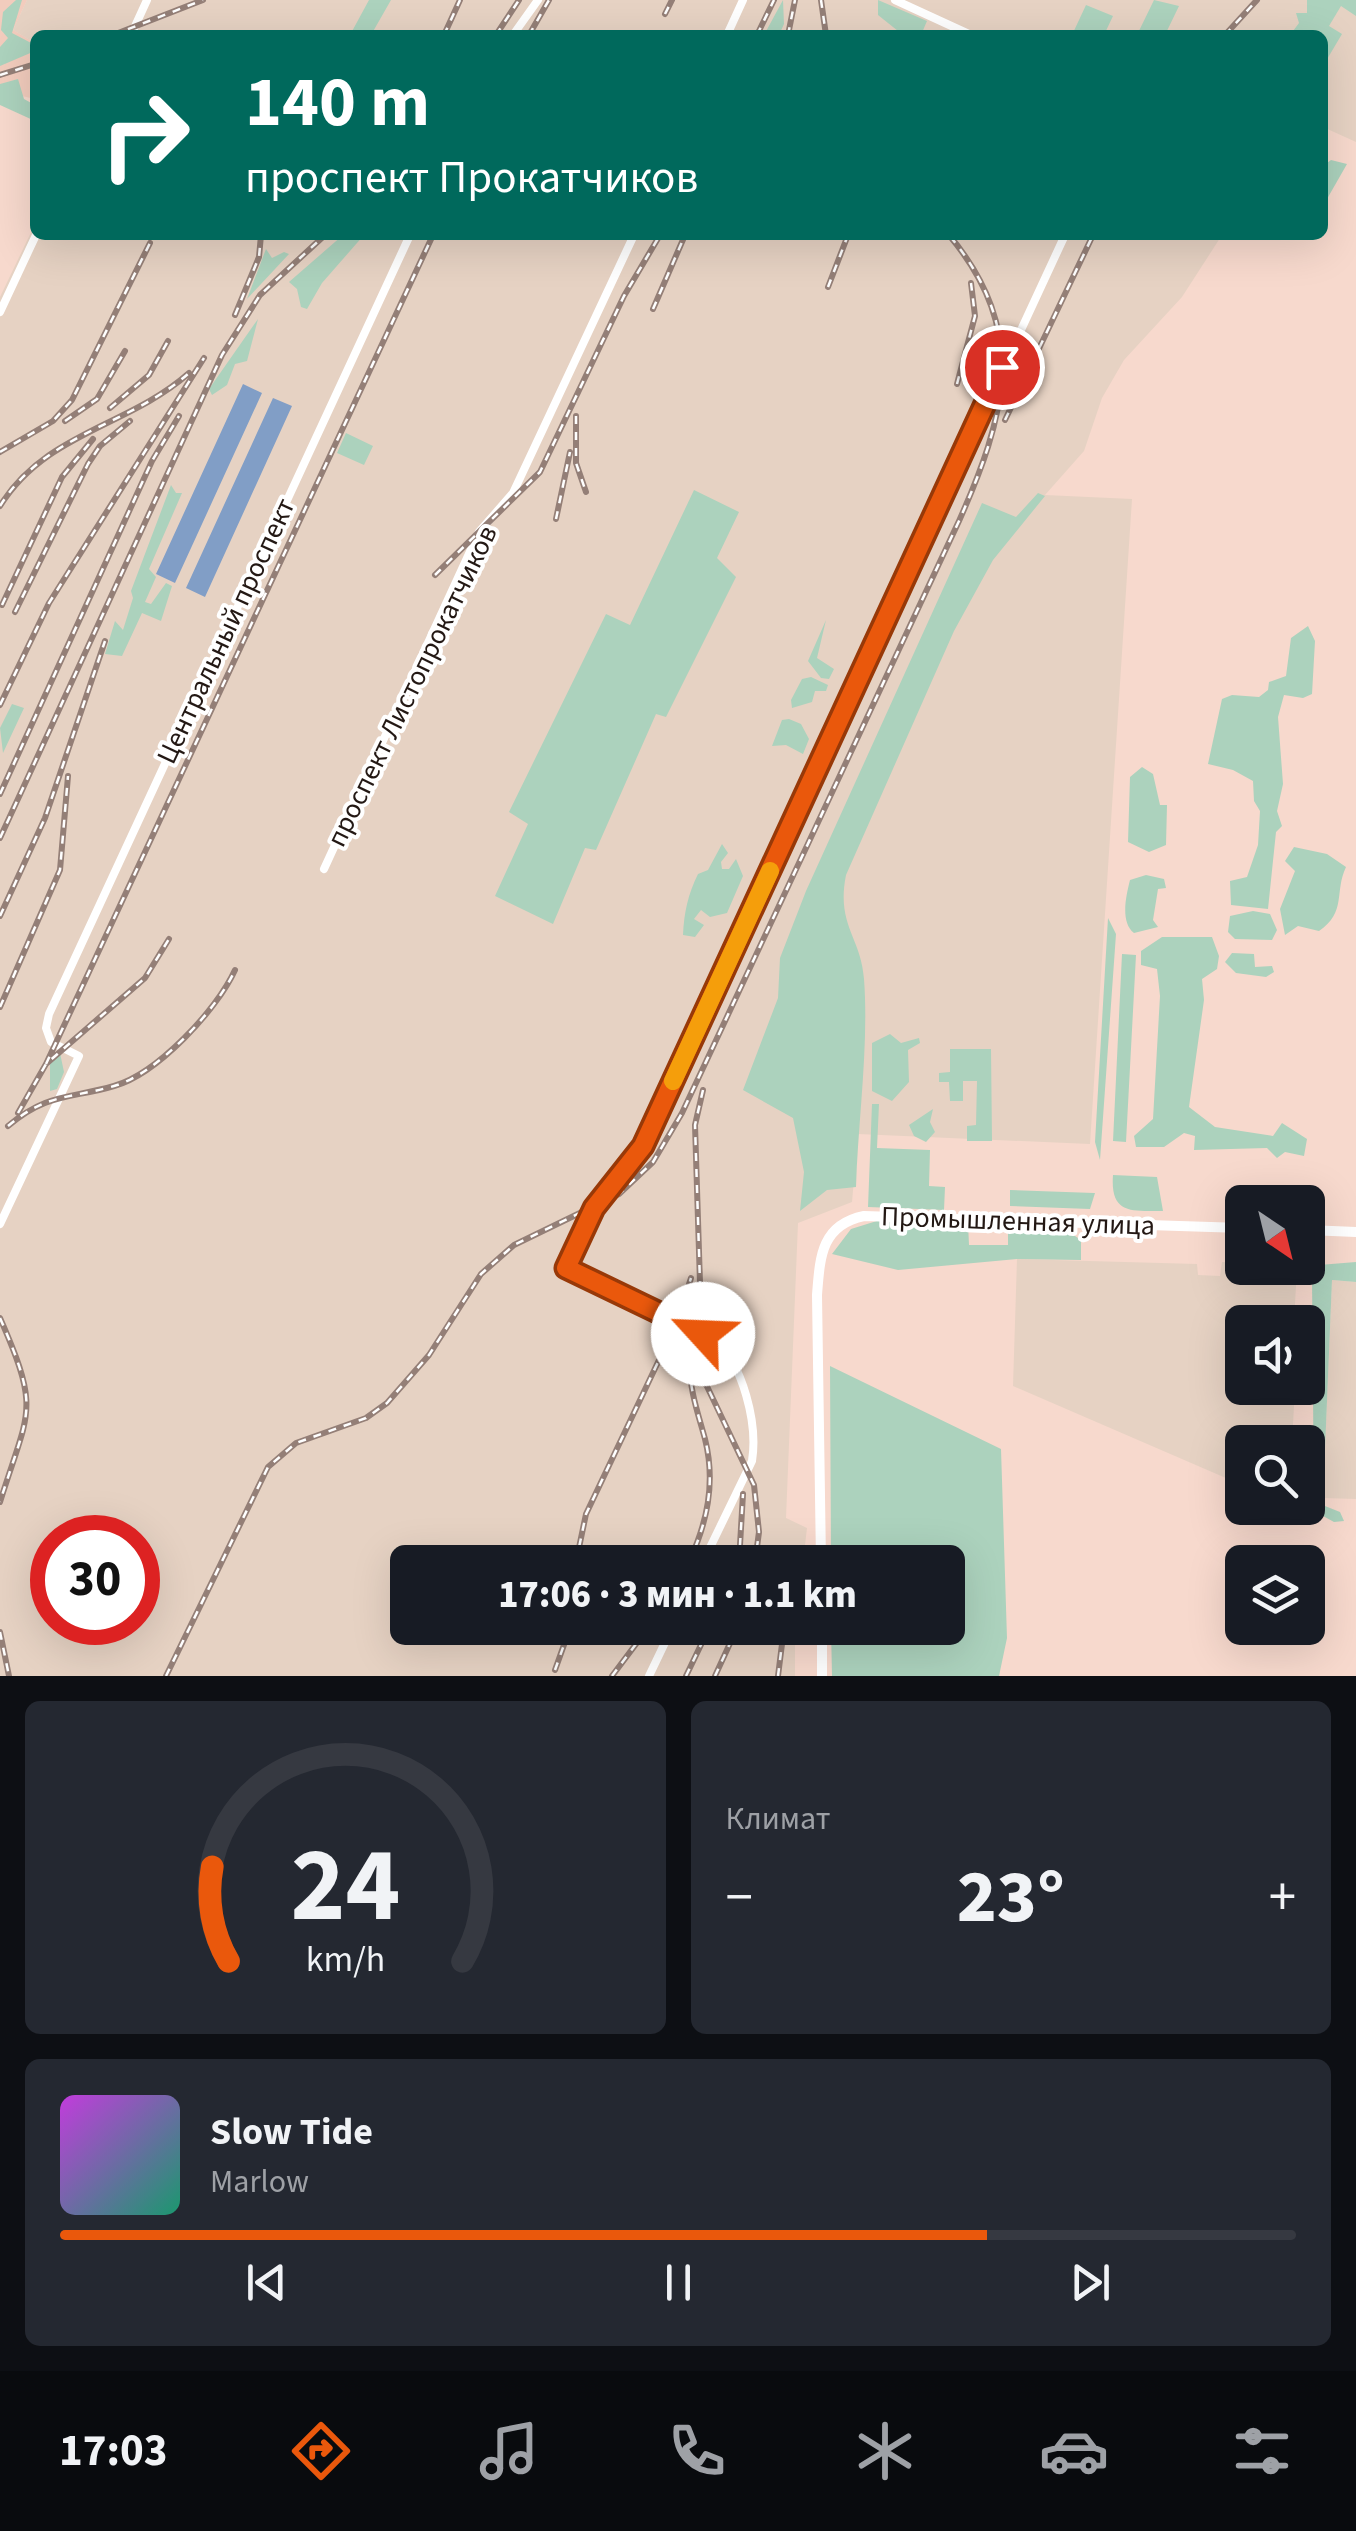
<!DOCTYPE html>
<html lang="ru">
<meta charset="utf-8">
<style>
:root{--surface:#171b24;--page:#242831;--text:#f1f3f6;--muted:#9ea1a6;--line:#363941;--accent:#ea580c}
body{margin:0;font-family:"Source Sans 3",sans-serif;background:var(--page);color:var(--text);height:100vh;display:flex;flex-direction:column;font-size:38px;white-space:nowrap}
*{box-sizing:border-box;margin:0}
p{font-size:32px;color:var(--muted)}
.icon{flex:none;width:55px;height:55px;fill:none;stroke:currentColor;stroke-width:2;stroke-linecap:round;stroke-linejoin:round}
.map{position:relative;height:1676px;overflow:hidden}
.side{display:flex;flex-direction:column;gap:25px;padding:25px;background:#0d0f14;flex:1}
.side>*{flex:none}
.top-card{position:absolute;left:30px;top:30px;width:1298px;height:210px;border-radius:15px;box-shadow:0 10px 40px #0002;background:#00695c;color:#fff;overflow:hidden}
.needle{width:65px;rotate:145deg}
.tools{position:absolute;left:1225px;top:1185px;display:grid;gap:20px}
.tools a{display:grid;place-items:center;width:100px;height:100px;border-radius:15px;background:var(--surface);box-shadow:0 10px 40px #0002;font-size:50px}
.speed{position:absolute;left:30px;top:1515px;display:flex;gap:20px;font-size:50px;font-weight:700;text-align:center}
.speed>*{display:grid;place-content:center;width:130px;height:130px;border-radius:50%;background:var(--surface);box-shadow:0 10px 40px #0002;line-height:1}
.speed .limit{border:15px solid #d22;background:#fff;color:#111}
.pin{position:absolute;display:grid;place-items:center;width:85px;height:85px;color:#fff;margin:-42px;border:5px solid #fff;border-radius:50%;box-shadow:0 2px 10px #0007}
.me{position:absolute;width:110px;margin:-55px;rotate:295deg;stroke-linejoin:round;filter:drop-shadow(0 0 8px #0008)}
.turn{display:flex;align-items:center;gap:35px;height:210px;padding:0 50px;font-size:45px}
.turn .icon{width:130px;height:130px;stroke-width:2.5}
.turn b{display:block;font-size:70px;line-height:85px}
.big{font-size:75px;font-weight:800;line-height:1.1}
.side .widget{flex:1;display:flex;flex-direction:column;justify-content:center;gap:15px;min-width:0;padding:0 35px;border-radius:15px;background:var(--page)}
.side .dial{align-items:center;gap:0}
.dial svg{height:260px;overflow:visible;fill:none;stroke:var(--line);stroke-width:7;stroke-linecap:round;text-anchor:middle}
.dial text{fill:var(--text);stroke:none}
.song{display:flex;align-items:center;gap:30px}
.cover{width:120px;height:120px;border-radius:15px;background:linear-gradient(135deg,hsl(290 70% 55%),hsl(160 70% 35%))}
.played{height:10px;border-radius:5px;background:linear-gradient(90deg,var(--accent) 75%,var(--line) 75%)}
.keys{display:flex;justify-content:space-around;direction:ltr}
.heat{display:flex;justify-content:space-between;align-items:center;font-size:55px;direction:ltr}
.side .tiles{flex:1;display:grid;gap:25px;grid-template-columns:1fr 1fr}
.widget:last-child{grid-column:span 2}
.trip{position:absolute;left:390px;top:1545px;width:575px;height:100px;border-radius:15px;background:var(--surface);box-shadow:0 10px 40px #0002;font-weight:800;line-height:100px;text-align:center}
.tab-bar{display:flex;height:160px;justify-content:space-around;align-items:center;background:#090b0e;color:var(--muted)}
.tab-bar .icon{width:70px;height:70px}
.tab-bar .current{color:var(--accent)}
.tab-bar b{font-size:45px;color:var(--text)}
.map>svg:first-child{display:block}
.built{fill:#f2ccbd}
.industrial{fill:#e6d2c3;fill-rule:evenodd}
.green{fill:#acd2bd}
.water{fill:#819ec6}
.lines{fill:none;stroke-linecap:round;stroke-linejoin:round}
.minor{stroke:#fff;stroke-width:8}
.tertiary{stroke:#fff;stroke-width:10}
.rail-casing{stroke:#947f77;stroke-width:6}
.rail{stroke:#fff;stroke-width:2.5;stroke-dasharray:8;stroke-linecap:butt}
.route-casing{stroke:#983908;stroke-width:25}
.route{stroke:#ea580c;stroke-width:18}
.slow{stroke:#f59e0b;stroke-width:18}
.labels{text-anchor:middle;dominant-baseline:central;stroke-width:8;stroke-linejoin:round;paint-order:stroke}
.street-label{font-size:28px;fill:#231814;stroke:#fff}
</style>
<div class="map">
<svg width="1356" height="1676" viewBox="0 0 1356 1676">
<rect width="100%" height="100%" fill="#f7d9cd"/>
<!-- built -->
<path class="built" d="M0,0H27L13,30L35,43V99L0,91Z"/>
<!-- industrial -->
<path class="industrial" d="M27,0H1356V142L1323,127L1322,35H35V43L13,30Z
M35,224V235H1222L1182,297L1124,360L1102,398L1084,451L1045,495L1132,499L1090,1144L858,1134L852,1202L798,1223L786,1518L807,1528L803,1562H408V1628H795V1676H0V297ZM52,1538H138V1622H52Z
M1017,1259L1197,1264L1198,1275L1220,1276L1222,1262L1242,1263V1268H1297L1294,1322H1242V1388H1295L1292,1442H1242V1485L1013,1386Z
M1332,1280L1356,1282V1499L1323,1498Z"/>
<!-- green -->
<path class="green" d="M16,0H22L12,33L35,45V51L0,66V47L8,38L1,30L3,12Z
M369,0H391L371,35H350Z
M783,0L784,24L779,35H764Z
M878,0L927,21L921,35H903L878,15Z
M1154,0L1179,6L1165,35H1137Z
M1307,0H1356V16L1341,6L1329,26L1342,34L1323,66L1322,35H1290L1299,23L1296,13H1307Z
M1086,5L1113,16L1104,35H1072Z
M18,79L24,99L35,105V121L0,105V84Z
M1331,160L1347,164L1323,206V166Z
M343,235H364L322,283L307,309L301,307L297,289L289,282Z
M266,249L272,258L284,252L289,254L247,299Z
M258,319L247,361L235,364L227,385L212,395L209,389Z
M346,433L373,446L364,465L337,453Z
M171,485L176,493H182L149,569L156,577L145,602L151,604L166,583L172,586L161,621L142,613L122,656L105,654L115,621L123,630L133,598L131,591Z
M694,490L739,512L717,558L736,577L666,717L656,714L596,850L585,848L553,924L495,896L528,824L509,812L606,614L630,625Z
M1038,493L1045,496L993,560L954,631L846,875C836,925 861,937 864,979C869,1045 858,1121 856,1187L827,1190L800,1211L804,1172L793,1118L743,1090L778,998L780,958L806,891L982,503L1016,517Z
M826,620L817,658L834,669L829,679L821,678L808,661Z
M1308,626L1315,641L1312,694L1303,698L1284,695L1278,717L1283,784L1277,811L1282,826L1276,832L1268,909L1231,905L1230,881L1247,877L1258,845L1260,811L1254,801L1253,781L1233,770L1208,764L1222,699L1232,695L1259,697L1268,690L1269,682L1286,676L1291,638Z
M811,677L828,685L826,691H815L812,702L792,708L791,700L802,679Z
M12,704L24,708L3,753L0,728Z
M789,719L801,724L809,739L803,754L786,745L772,746L782,720Z
M1142,767L1153,774L1160,805H1167L1166,845L1149,852L1128,842L1130,777Z
M722,844L728,853L721,862L722,869H729L736,859L743,876L727,913L710,917L701,910L694,919L704,925L695,937L683,935C684,913 688,894 698,874L708,870Z
M1294,847L1327,854L1346,867C1334,892 1347,912 1319,931L1298,926L1285,935L1280,909L1295,871L1285,861Z
M1146,875L1164,879L1166,888L1158,889L1153,920L1158,927L1134,933C1120,922 1126,896 1130,880Z
M1253,911L1270,914L1277,930L1272,940L1235,939L1228,932L1230,916Z
M1108,918L1116,934L1100,1160L1095,1142Z
M1162,937H1212L1219,956L1217,969L1202,979L1204,1000L1189,1107L1215,1127L1273,1136L1282,1123L1307,1139L1304,1156L1285,1152L1277,1158L1267,1148L1194,1150L1195,1136L1184,1133L1164,1147H1136L1134,1136L1153,1119L1160,996L1157,969L1141,965V951Z
M1232,953L1254,954L1255,967L1272,966L1274,972L1266,977L1236,973L1225,962Z
M1122,954L1136,955L1126,1142L1113,1141Z
M890,1034L901,1043L919,1038L920,1043L908,1050L909,1082L892,1101L872,1091V1043Z
M950,1049H991L992,1141H967V1126L976,1125L977,1081H963V1101H950L949,1082H939V1073L950,1072Z
M60,1053L64,1072L57,1089L50,1091V1064Z
M872,1104H879L877,1148L930,1150L929,1186L945,1187L944,1210L868,1207Z
M933,1109L930,1122L935,1132L926,1142L914,1136L909,1125Z
M1113,1175L1157,1177L1163,1211C1132,1211 1110,1215 1113,1175Z
M1010,1190L1094,1193H1095L1090,1209L1010,1206Z
M880,1220L968,1223L969,1245H1008V1227C1032,1223 1061,1225 1081,1240V1260L1017,1259L898,1270L832,1254L851,1229Z
M1356,1262V1282L1332,1280L1323,1498L1325,1506L1340,1512L1344,1521L1334,1522L1314,1511L1312,1277H1324L1319,1265Z
M830,1366L1001,1449L1007,1638L999,1676H832L831,1628H948V1562H831Z"/>
<!-- water -->
<path class="water" d="M243,384L262,393L175,583L156,574Z
M273,398L292,406L205,597L186,588Z"/>
<g class="lines">
<!-- minor -->
<path class="minor" d="M895,0L971,35
M131,35L147,0
M513,35L538,0
M727,35L743,0
M0,312L36,235
M324,869L479,532L513,493L634,235
M0,1224L79,1056L51,1042L46,1028L49,1014L410,235
M703,1562L752,1461C758,1424 743,1364 715,1340L565,1269L595,1208L643,1146L1065,235
M649,1676L672,1628"/>
<!-- tertiary -->
<path class="tertiary" d="M1308,1230L1356,1232
M821,1562L817,1295C820,1257 821,1225 864,1216L1242,1228
M822,1628V1676"/>
<defs>
<path id="rail" d="M821,0L826,35
M665,14L672,0
M113,35L203,0
M444,35L460,0
M496,35L519,0
M529,35L549,0
M757,35L774,0
M788,35L795,0
M1225,35L1257,0
M0,75L35,64
M828,287L848,235
M653,309L685,235
M235,315L259,257L261,235
M957,384L975,316L971,283
M110,408L149,375L168,341
M576,416V463L586,492
M1005,420L1093,235
M65,421L97,399L125,351
M0,452L53,421L72,400L150,243
M0,506C46,432 128,427 189,373
M556,519L570,452
M435,575L540,472L624,296L660,235
M2,605L62,477L93,439
M15,612L88,464L100,446L130,421
M0,705L49,603L204,358
M0,794L152,461L179,416
M0,838L222,355L260,295L325,235
M0,916L45,818L105,641
M0,1007L60,870L68,776
M46,1064L433,235
M703,1090L695,1125L703,1378L754,1485L759,1532L755,1562
M18,1113L46,1064L145,978L169,939
M8,1126C47,1093 69,1099 114,1086C157,1074 217,1010 235,970
M0,1318C41,1412 29,1409 0,1502
M576,1562L586,1514L677,1322L691,1278
M689,1562C707,1523 716,1483 705,1439C698,1413 689,1389 690,1362
M739,1562L743,1494
M791,1562L793,1548
M0,1632L9,1676
M555,1670L570,1628
M166,1676L268,1467L296,1443L366,1418L387,1403L429,1355L481,1274L514,1245L619,1194L653,1162L682,1113L959,521C1005,417 1030,332 949,235
M612,1676L648,1628
M686,1676L709,1628
M715,1676L737,1628
M778,1676L784,1628"/>
</defs>
<!-- rail casing -->
<use href="#rail" class="rail-casing"/>
<!-- rail -->
<use href="#rail" class="rail"/>
</g>
<g class="lines">
<defs>
<path id="route" d="M703,1334L566,1268L594,1208L643,1146L1002,367"/>
</defs>
<!-- route casing -->
<use href="#route" class="route-casing"/>
<!-- route -->
<use href="#route" class="route"/>
<!-- slow -->
<path class="slow" d="M673,1081L770,871"/>
</g>
<g class="labels">
<!-- street labels -->
<g class="street-label">
<text transform="translate(226 631) rotate(-65)">Центральный проспект</text>
<text transform="translate(412 686) rotate(-64)">проспект Листопрокатчиков</text>
<text transform="translate(1018 1221) rotate(2)">Промышленная улица</text>
</g>
</g>
</svg>
<div class="tools">
<a><svg class="needle" viewBox="-14 -14 28 28"><path d="M0-13l5 13h-10z" fill="#e53935"/><path d="M0 13l5-13h-10z" fill="#9ea1a6"/></svg></a>
<a><svg class="icon" aria-label="sound" viewBox="0 0 24 24"><path d="M4 9h4l5-4v14l-5-4H4zM17 9q2 3 0 6"/></svg></a>
<a><svg class="icon" aria-label="search" viewBox="0 0 24 24"><circle cx="10" cy="10" r="6"/><path d="M15 15l6 6"/></svg></a>
<a><svg class="icon" aria-label="layers" viewBox="0 0 24 24"><path d="M12 4l9 5-9 5-9-5zM3 14l9 5 9-5"/></svg></a>
</div>
<div class="speed"><div class="limit">30</div></div>
<div class="pin" style="left:1002px;top:367px;background:#d93025"><svg class="icon" aria-label="arrive" viewBox="0 0 24 24"><path d="M6 21V4h12l-3 4 3 4H6"/></svg></div>
<svg class="me" style="left:703px;top:1334px" viewBox="-20 -20 40 40"><circle r="19" fill="#fff"/><path d="M0-13L10 11 0 6-10 11z" fill="#ea580c"/></svg>
<div class="trip">17:06 · 3 мин · 1.1 km</div>
<div class="top-card">
<div class="turn"><svg class="icon" aria-label="right" viewBox="0 0 24 24"><path d="M7 20v-9h11M14 6l5 5-5 5"/></svg><div><b>140 m</b>проспект Прокатчиков</div></div>
</div>
</div>
<section class="side">
<div class="tiles">
<div class="widget dial"><svg viewBox="0 0 100 80">
<path d="M14 69A42 42 0 1 1 86 69"/>
<path d="M14 69A42 42 0 0 1 9 40" stroke="#ea580c"/>
<text x="50" y="56" font-size="32" font-weight="700">24</text>
<text x="50" y="72" font-size="11">km/h</text>
</svg></div>
<div class="widget"><p>Климат</p>
<div class="heat"><a>−</a><b class="big">23°</b><a>+</a></div>
</div>
<div class="widget">
<div class="song"><i class="cover"></i><div><b>Slow Tide</b><p>Marlow</p></div></div>
<div class="played"></div>
<div class="keys"><svg class="icon" aria-label="previous" viewBox="0 0 24 24"><path d="M18 5L8 12l10 7zM5 5v14"/></svg><svg class="icon" aria-label="pause" viewBox="0 0 24 24"><path d="M8 5v14M16 5v14"/></svg><svg class="icon" aria-label="next" viewBox="0 0 24 24"><path d="M6 5l10 7-10 7zM19 5v14"/></svg></div>
</div>
</div>
</section>
<nav class="tab-bar">
<b>17:03</b>
<svg class="icon current" aria-label="directions" viewBox="0 0 24 24"><path d="M12 3l9 9-9 9-9-9zM9 14v-3h6M13 9l2 2-2 2"/></svg>
<svg class="icon" aria-label="music" viewBox="0 0 24 24"><path d="M9 18V5l10-2v13"/><circle cx="6" cy="18" r="3"/><circle cx="16" cy="16" r="3"/></svg>
<svg class="icon" aria-label="phone" viewBox="0 0 24 24"><path d="M5 4h4l2 5-3 2q2 4 5 5l2-3 5 2v4C11 20 4 13 5 4z"/></svg>
<svg class="icon" aria-label="climate" viewBox="0 0 24 24"><path d="M12 3v18M4 7l16 10M4 17L20 7"/></svg>
<svg class="icon" aria-label="car" viewBox="0 0 24 24"><path d="M5 17H2v-5l4-1 3-4h7l3 4 3 1v5h-3M9 17h6M6 11h13"/><circle cx="7" cy="17" r="2"/><circle cx="17" cy="17" r="2"/></svg>
<svg class="icon" aria-label="filters" viewBox="0 0 24 24"><path d="M4 7h16M4 17h16"/><circle cx="9" cy="7" r="2"/><circle cx="15" cy="17" r="2"/></svg>
</nav>
